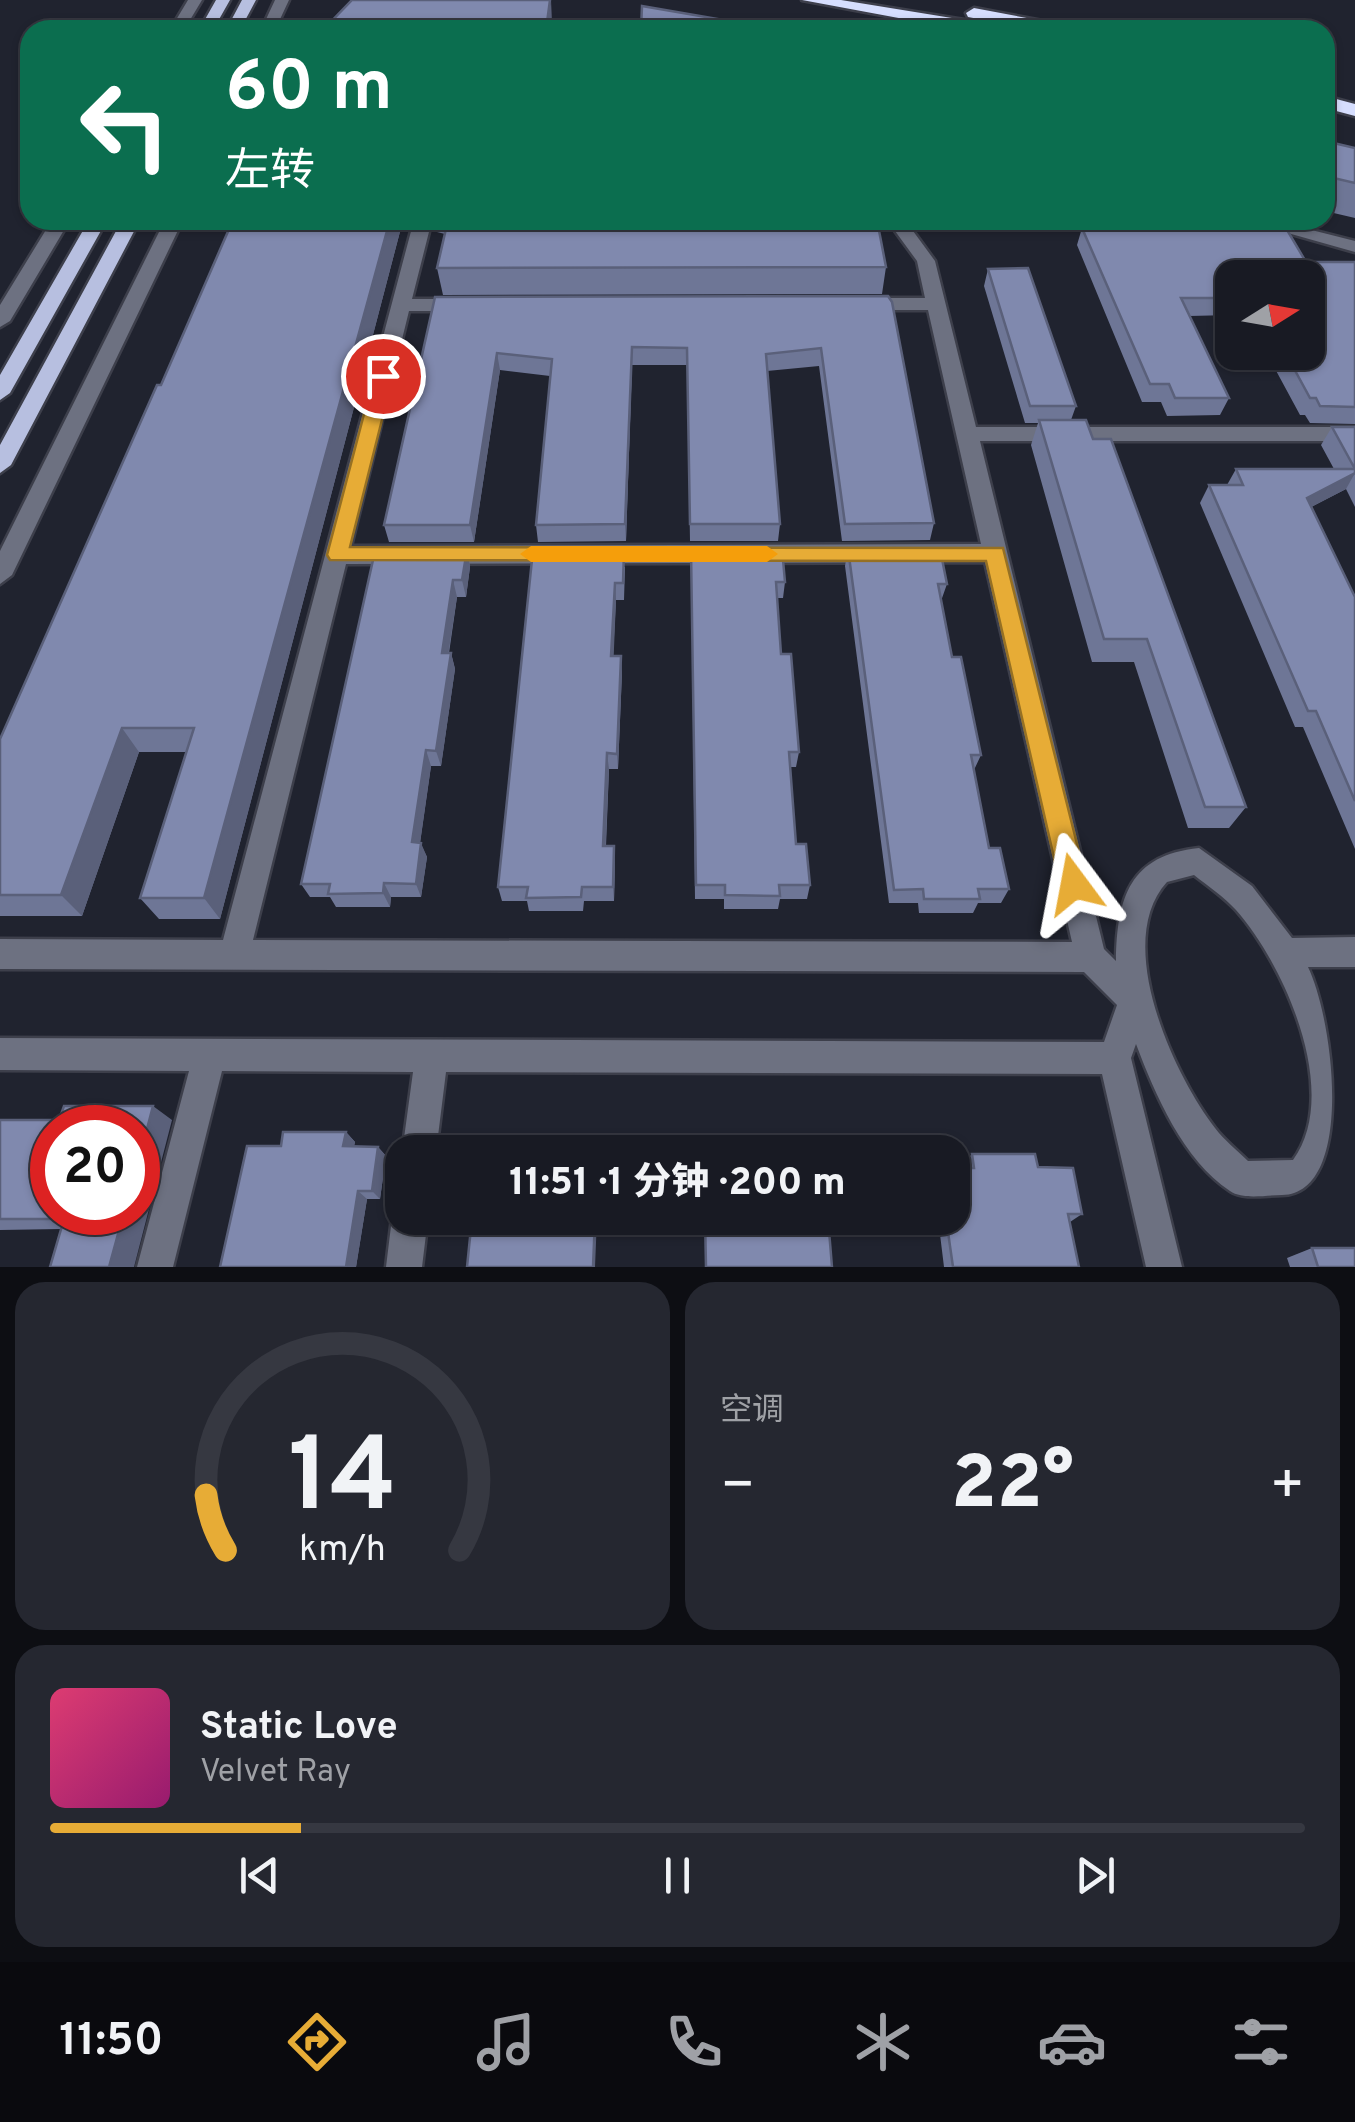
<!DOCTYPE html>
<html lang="zh">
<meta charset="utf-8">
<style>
:root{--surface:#181a23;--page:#252730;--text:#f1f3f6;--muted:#9fa1a6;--line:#363841;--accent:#e7ac36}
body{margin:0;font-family:Overpass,"Noto Sans SC",sans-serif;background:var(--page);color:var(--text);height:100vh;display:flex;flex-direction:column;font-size:38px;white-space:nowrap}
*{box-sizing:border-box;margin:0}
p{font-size:32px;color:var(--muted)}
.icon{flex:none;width:55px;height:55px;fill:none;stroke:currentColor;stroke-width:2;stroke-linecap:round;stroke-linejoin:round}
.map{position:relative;height:1267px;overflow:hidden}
.details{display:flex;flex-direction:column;gap:15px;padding:15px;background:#0d0e13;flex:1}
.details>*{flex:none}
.hud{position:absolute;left:20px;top:20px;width:1315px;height:210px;border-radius:30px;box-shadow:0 2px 8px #0004,0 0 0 2px var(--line);background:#0b6e4f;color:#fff;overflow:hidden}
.needle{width:65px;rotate:79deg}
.controls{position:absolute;left:1215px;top:260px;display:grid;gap:20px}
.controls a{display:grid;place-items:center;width:110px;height:110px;border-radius:20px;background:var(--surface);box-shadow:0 2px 8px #0004,0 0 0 2px var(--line);font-size:50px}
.speed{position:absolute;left:30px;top:1105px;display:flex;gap:20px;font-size:50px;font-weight:700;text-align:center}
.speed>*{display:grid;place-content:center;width:130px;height:130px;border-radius:50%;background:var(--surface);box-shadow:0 2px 8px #0004,0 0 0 2px var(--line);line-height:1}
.speed .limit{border:15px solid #d22;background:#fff;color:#111}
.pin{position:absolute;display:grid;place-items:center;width:85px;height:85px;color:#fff;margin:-42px;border:5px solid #fff;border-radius:50%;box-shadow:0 2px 10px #0007}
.me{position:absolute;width:110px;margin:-55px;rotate:347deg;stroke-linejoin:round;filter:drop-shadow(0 0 8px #0008)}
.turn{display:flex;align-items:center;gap:35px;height:210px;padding:0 40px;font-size:45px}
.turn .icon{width:130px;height:130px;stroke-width:2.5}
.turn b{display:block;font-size:70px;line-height:85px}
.big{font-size:75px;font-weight:800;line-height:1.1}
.details .widget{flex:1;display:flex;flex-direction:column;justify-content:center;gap:15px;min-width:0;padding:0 35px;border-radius:30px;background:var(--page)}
.details .dial{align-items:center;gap:0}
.dial svg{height:260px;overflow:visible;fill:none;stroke:var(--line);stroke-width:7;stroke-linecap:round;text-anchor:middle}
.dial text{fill:var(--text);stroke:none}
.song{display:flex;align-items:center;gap:30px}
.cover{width:120px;height:120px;border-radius:15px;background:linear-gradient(135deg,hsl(340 70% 55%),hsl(320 70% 35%))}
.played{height:10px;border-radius:5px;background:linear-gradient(90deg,var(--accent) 20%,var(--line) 20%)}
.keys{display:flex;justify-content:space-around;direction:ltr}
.heat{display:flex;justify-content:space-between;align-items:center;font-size:55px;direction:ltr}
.details .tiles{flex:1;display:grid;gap:15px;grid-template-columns:1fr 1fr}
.widget:last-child{grid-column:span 2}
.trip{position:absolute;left:385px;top:1135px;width:585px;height:100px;border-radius:30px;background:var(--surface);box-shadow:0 2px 8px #0004,0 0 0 2px var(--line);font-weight:800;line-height:100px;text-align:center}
.menu{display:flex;height:160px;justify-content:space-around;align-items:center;background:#0a0a0e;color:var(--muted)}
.menu .icon{width:70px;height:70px}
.menu .active{color:var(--accent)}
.menu b{font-size:45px;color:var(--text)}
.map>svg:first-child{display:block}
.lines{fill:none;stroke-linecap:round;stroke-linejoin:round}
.minor-casing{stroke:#3d3f4b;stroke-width:5}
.major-casing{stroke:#3d3f4b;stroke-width:5}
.highway-casing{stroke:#3d3f4b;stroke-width:5}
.minor{fill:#6d7181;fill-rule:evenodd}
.major{fill:#b7bfe0;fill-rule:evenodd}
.highway{fill:#d6defe;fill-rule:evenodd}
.wall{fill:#6e7696}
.shaded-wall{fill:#5a607a}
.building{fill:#8089ae;stroke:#5a607a;stroke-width:2.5}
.route{fill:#e7ac36;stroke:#967023;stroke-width:2.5}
.slow{fill:#f59e0b}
</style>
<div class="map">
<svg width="1355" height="1267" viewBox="0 0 1355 1267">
<rect width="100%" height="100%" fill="#20232f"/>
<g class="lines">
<defs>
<path id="minor" d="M188,0H202L184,30H170Z
M275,0H289L275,30H261Z
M52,220H70L10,321L0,327V305Z
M165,220H183L12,575L0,584V551Z
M414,220H432L412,299H466L476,305L466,311H409L351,546L981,544L928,310H861L851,304L861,298H925L917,261L887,220H905L935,261L976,427H1355V441H980L1104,949L1116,961C1117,897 1130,855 1199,848L1252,886L1292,938L1355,937V967H1308C1334,1021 1355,1193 1282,1195C1266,1195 1243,1200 1230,1191C1183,1160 1155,1094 1136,1044L1131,1058L1182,1267H1146L1102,1074L446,1072L436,1152L402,1153L413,1072L222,1071L173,1267H137L189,1071L0,1070V1038L1104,1042L1117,1005L1084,972L0,969V939L223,940ZM985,562L1072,942L253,940L346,564ZM1194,875C1208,886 1224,897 1236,910C1284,964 1342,1093 1293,1160L1248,1161C1237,1150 1224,1140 1215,1128C1174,1075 1112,942 1167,882Z
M1242,220H1272L1355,241V252Z
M402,1203V1218H428L422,1267H386L392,1218Z"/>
<path id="major" d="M216,0H230L213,30H199Z
M242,0H256L240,30H226Z
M89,220H107L10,393L0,400V375Z
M122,220H140L11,465L0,473V445Z"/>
<path id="highway" d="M802,0H841L995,25L1004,30H963Z
M974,8L1064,25L1073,30H1037L968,17L966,13Z
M1325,96L1355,104V116L1325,108Z"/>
</defs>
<!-- minor casing -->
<use href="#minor" class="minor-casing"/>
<!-- major casing -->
<use href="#major" class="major-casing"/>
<!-- highway casing -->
<use href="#highway" class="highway-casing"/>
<!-- minor -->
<use href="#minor" class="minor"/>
<!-- major -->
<use href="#major" class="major"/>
<!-- highway -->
<use href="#highway" class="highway"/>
</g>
<!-- wall -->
<path class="wall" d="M1325,141L1355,148V218L1325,211Z
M233,220H411L409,226L402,224L220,919H159L140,898L186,752H139L82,916H0V739L161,385Z
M431,220H877L886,267L882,294L443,295L437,268L445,234L433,231Z
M1236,223L1306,262H1355V424L1310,423L1305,415H1300L1266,352H1308V278H1232V315L1189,316L1229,398L1220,415L1167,416L1161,402H1142L1077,245L1082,228H1234Z
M988,269L1076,406L1071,420L1093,439L1246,807L1229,828H1188L1134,662H1092L1031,445L1038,423H1025L984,286Z
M888,296L934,523L930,540L842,541L819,366L767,371L780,524L778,541H690L687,365H632L626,541L538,542L536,525L550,376L500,370L474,542H389L384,525L435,297Z
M1332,427H1355V507L1346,489L1311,507L1355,597V849L1303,727H1295L1200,503L1209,485H1227L1236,469H1334L1321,445Z
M848,549L947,584L941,601L952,657L981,755L974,770L989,848L1009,889L1001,903H978L973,913H919L918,903H889L845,566Z
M467,550L470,567L466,597H457L449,653H451L455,669L441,766H431L420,843L427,857L421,897H391L390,907H336L330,897H310L301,884Z
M533,550L625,567L624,600H616L613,656L622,672L618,769H609L606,846L615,860L614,901H584L583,911H529L527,901H502L498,887Z
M691,550L785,582L783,598H777L781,654L799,752L796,767H790L796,844L810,885L807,899H780L778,909H724V899H695Z
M0,1120H172L61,1229L0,1230Z
M346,1132L355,1142L354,1146L378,1147L386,1156L380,1199H367L356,1267H220L281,1146Z
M972,1154L1038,1167L1082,1214L1070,1222L1079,1267H944L938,1218H952L965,1168L964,1162Z
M1312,1248L1355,1267H1290L1287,1258Z"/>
<!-- shaded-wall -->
<path class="shaded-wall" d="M551,0L552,22L551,30H546Z
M390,220H401L402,224L220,919L204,898Z
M632,347V365L626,541L625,524Z
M497,353L500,370L474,542L470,525Z
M1355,473L1346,489L1296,515L1307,498Z
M467,550L470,567L466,597L462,580Z
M453,580L457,597L446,669L442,653Z
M615,583L616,600L613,672L611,656Z
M451,653L455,669L441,766L436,751Z
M621,656L622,672L618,769L617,754Z
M122,728L139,752L82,916L61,895Z
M426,750L431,766L418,857L412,842Z
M607,753L609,769L605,860L603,846Z
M421,843L427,857L421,897L416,884Z
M614,846L615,860L614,901L613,887Z
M384,883L391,897L390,907L383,893Z
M153,1106L172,1120L134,1267H109L124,1212H138V1163Z
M346,1132L355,1142L352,1155L343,1146Z
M378,1147L386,1156L380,1199L372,1191Z
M358,1191L367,1199L356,1267H346Z
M595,1218H597L595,1267H593Z"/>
<!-- building -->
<path class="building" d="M352,0H550L546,30H323Z
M642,6L782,30H641Z
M1325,141L1355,148V183L1325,176Z
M233,220H390L204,898H140L194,728H122L61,895H0V739L157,385H161Z
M448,220H877L886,267L437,268Z
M1236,223H1283L1306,262H1355V407L1320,406L1316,398H1310L1285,352H1308V278H1232V298H1181L1229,398H1175L1169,384H1150L1082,228H1239Z
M1028,268L1076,406H1030L988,269Z
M888,296L892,302L934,523L845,524L821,348L766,354L780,524H690L687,348L632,347L625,524L536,525L552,359L497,353L470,525H384L435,297Z
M1039,420H1086L1093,439H1111L1246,807H1205L1147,639H1104Z
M1332,427H1355V473L1307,498L1355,597V801L1316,711H1308L1209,485H1243L1236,469H1355Z
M782,549L785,582H776L781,654H791L799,752H789L796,844H806L810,885H779L780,896L725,895V885H696L691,550Z
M848,549H940L947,584H938L952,657H961L981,755H971L989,848H1000L1009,889H978L980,899H924L923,889L894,890Z
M467,550L462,580H453L442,653H451L436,751L426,750L412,842L421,843L416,884L384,883L383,893L328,894L330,884H301L375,551Z
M533,550H624L623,583H615L611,656H621L617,754L607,753L603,846H614L613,887H582L581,897L526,898L528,887H498Z
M64,1106H153L138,1163V1128H52V1212H124L109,1267H50L64,1219H0V1120H59Z
M283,1132H346L343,1146L378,1147L372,1191H358L346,1267H220L247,1146H281Z
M513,1139H577L575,1152H512Z
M739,1146L801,1147L802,1152H739Z
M972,1154H1035L1038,1167L1073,1168L1082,1214H1068L1079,1267H953L946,1218H952V1168H974Z
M472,1218H595L593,1267H467Z
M705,1218H828L832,1267H706Z
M1312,1248H1355V1267H1318Z"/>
<!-- route -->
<path class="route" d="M383,370L393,376L350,547L1003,548L1087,884L1083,893L1074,896L1064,893L1060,884L986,561L330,560L327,555L374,376Z"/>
<!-- slow -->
<path class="slow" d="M531,546H767L778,554L767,562H531L520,554Z"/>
</svg>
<div class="controls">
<a><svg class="needle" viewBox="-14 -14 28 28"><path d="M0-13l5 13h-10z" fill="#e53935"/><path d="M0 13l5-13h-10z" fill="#9fa1a6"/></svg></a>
</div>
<div class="speed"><div class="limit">20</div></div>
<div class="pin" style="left:383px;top:376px;background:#d93025"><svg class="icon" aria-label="arrive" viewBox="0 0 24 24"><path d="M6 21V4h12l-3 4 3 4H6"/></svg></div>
<svg class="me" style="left:1074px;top:884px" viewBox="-20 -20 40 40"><path d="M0-17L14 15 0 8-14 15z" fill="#e7ac36" stroke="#fff" stroke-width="4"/></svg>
<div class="trip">11:51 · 1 分钟 · 200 m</div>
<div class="hud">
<div class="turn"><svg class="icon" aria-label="left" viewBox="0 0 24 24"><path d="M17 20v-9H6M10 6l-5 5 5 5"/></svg><div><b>60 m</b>左转</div></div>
</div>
</div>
<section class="details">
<div class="tiles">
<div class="widget dial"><svg viewBox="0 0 100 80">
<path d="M14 69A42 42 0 1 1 86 69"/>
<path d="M14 69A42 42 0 0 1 8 52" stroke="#e7ac36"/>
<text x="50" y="56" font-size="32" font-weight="700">14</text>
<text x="50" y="72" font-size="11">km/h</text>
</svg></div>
<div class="widget"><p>空调</p>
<div class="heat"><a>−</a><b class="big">22°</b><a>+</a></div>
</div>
<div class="widget">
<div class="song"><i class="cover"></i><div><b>Static Love</b><p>Velvet Ray</p></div></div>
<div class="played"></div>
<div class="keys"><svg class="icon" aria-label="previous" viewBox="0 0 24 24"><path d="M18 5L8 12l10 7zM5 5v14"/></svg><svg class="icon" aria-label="pause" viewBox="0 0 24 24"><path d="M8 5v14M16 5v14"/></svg><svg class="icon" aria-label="next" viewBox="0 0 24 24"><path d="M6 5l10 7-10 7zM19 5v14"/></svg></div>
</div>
</div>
</section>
<nav class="menu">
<b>11:50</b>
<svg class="icon active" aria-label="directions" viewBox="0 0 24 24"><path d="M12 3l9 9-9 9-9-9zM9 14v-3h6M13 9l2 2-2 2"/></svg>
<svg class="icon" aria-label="music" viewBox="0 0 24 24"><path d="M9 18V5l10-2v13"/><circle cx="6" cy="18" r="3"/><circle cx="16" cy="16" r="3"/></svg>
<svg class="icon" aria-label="phone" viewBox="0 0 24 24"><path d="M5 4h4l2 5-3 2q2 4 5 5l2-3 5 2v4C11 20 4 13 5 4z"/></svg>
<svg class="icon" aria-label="climate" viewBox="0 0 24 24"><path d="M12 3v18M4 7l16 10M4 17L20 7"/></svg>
<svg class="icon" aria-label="car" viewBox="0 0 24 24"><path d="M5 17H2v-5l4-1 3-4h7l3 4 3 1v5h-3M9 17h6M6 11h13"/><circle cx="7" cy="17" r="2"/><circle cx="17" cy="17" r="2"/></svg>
<svg class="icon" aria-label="filters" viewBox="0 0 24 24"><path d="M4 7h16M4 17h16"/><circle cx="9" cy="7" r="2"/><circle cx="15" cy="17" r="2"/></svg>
</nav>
